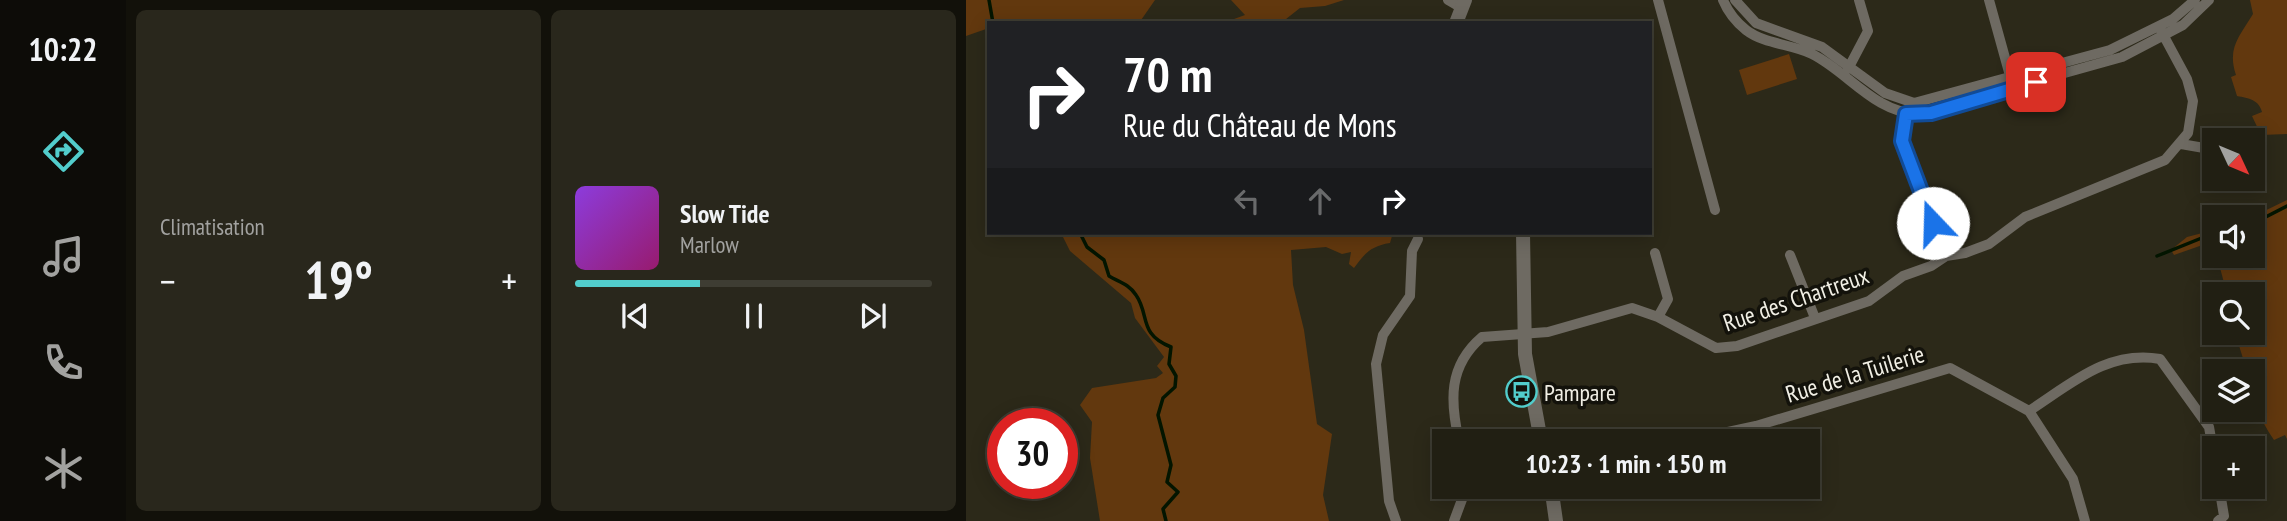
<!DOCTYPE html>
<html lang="fr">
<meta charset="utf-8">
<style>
:root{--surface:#211f13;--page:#29271c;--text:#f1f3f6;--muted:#a2a2a0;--line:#3e3d33;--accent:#52cdcc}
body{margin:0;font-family:"PT Sans Narrow",sans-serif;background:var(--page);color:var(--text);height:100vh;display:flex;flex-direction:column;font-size:26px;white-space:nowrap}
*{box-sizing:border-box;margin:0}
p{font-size:23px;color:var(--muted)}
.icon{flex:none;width:38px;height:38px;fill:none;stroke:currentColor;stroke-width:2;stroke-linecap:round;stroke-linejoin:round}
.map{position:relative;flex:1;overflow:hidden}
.drawer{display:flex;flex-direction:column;gap:10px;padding:10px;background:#12110a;width:840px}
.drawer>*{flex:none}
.top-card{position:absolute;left:21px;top:21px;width:665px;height:214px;border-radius:0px;box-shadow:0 4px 18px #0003,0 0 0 2px var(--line);background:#202124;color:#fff;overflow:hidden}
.needle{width:46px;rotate:134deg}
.fabs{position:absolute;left:1236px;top:128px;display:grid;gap:14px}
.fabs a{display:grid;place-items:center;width:63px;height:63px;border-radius:0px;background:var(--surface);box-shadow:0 4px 18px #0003,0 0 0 2px var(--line);font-size:35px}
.speed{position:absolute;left:21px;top:408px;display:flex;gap:14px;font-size:35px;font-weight:700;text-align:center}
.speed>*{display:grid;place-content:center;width:91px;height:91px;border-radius:50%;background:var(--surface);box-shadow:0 4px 18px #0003,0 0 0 2px var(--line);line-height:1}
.speed .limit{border:10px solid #d22;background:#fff;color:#111}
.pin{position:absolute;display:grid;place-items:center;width:60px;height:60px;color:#fff;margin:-30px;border-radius:14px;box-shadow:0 4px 10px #0006}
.me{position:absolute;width:77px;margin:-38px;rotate:339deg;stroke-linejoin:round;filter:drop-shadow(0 0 5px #0008)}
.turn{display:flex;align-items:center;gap:24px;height:147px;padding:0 21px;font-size:32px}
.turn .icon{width:91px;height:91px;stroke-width:2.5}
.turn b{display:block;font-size:49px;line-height:60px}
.lanes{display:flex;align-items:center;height:66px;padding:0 21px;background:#0003;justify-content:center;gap:35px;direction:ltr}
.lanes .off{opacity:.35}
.big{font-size:52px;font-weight:700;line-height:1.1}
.drawer .widget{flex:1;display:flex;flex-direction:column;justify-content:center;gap:10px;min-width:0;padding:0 24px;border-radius:10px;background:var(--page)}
.song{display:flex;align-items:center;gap:21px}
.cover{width:84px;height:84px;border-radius:10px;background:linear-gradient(135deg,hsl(270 70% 55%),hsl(320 70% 35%))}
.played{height:7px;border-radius:4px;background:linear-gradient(90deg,var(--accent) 35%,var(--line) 35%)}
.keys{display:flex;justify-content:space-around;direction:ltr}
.heat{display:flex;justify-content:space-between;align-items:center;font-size:38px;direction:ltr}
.drawer .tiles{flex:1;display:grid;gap:10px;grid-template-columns:repeat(2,1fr)}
.trip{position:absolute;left:466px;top:429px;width:388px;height:70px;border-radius:0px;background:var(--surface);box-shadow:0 4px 18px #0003,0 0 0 2px var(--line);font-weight:700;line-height:70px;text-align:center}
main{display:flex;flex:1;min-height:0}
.menu{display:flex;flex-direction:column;width:126px;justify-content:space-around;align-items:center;background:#0d0c08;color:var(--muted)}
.menu .icon{width:49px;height:49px}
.menu .selected{color:var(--accent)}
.menu b{font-size:32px;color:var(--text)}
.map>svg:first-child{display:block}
.green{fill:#62380e}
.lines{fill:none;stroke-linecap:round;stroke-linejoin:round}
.stream{stroke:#031500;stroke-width:3.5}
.minor{stroke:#6e6a62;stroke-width:10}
.tertiary{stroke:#6e6a62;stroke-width:14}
.route-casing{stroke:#114b97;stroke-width:18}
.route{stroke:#1a73e8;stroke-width:12}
.labels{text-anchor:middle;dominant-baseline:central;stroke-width:7;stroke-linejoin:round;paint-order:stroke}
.street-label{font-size:24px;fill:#f1efe5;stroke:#13120b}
.poi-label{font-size:24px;fill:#f1efe5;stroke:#13120b;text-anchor:start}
</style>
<main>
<nav class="menu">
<b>10:22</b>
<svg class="icon selected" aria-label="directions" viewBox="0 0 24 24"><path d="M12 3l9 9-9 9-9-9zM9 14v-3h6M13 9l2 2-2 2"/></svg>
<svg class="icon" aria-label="music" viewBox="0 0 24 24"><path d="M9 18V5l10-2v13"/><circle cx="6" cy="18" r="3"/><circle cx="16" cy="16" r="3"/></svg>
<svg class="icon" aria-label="phone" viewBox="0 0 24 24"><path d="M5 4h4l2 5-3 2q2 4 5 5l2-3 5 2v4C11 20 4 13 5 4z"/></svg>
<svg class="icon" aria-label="climate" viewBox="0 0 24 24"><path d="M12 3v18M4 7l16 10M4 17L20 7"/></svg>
</nav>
<section class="drawer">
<div class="tiles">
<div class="widget"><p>Climatisation</p>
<div class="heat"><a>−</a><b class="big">19°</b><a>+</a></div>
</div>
<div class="widget">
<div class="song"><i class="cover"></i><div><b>Slow Tide</b><p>Marlow</p></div></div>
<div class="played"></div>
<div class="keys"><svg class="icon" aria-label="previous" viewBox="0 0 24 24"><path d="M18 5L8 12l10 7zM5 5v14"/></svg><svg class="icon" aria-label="pause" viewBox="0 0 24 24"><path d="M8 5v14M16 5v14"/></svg><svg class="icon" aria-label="next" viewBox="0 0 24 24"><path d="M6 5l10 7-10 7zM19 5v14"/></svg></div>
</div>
</div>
</section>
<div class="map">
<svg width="1321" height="521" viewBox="0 0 1321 521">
<rect width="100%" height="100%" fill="#2c2919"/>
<!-- green -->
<path class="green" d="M0,0H189L173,23H23V28L0,36Z
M265,0H378L359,6L334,8L315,23H257L279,15Z
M1284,0H1321V134L1295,135L1286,116L1296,112C1293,100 1283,98 1271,96L1265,77L1270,75C1261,48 1273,37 1287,14Z
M823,54L831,79L781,95L773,70Z
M1321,200V439L1319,435L1308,440C1293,419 1286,397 1286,371H1281L1269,333L1286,332V294H1261L1253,264L1256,256H1286V217Z
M1248,230V241L1208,255L1205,250L1221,237Z
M95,233H423L426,236L424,243C405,246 399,253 388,268L383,264L385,252L376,254L360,247L325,250L327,285L338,330L351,424L366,434L357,495L363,521H134L124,458L126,422L114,405L126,388L190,378L197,373L191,366L198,357L169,318L165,303L104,251Z"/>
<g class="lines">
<!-- stream -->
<path class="stream" d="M23,0L27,23
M1286,224L1321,206
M114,233L121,247L138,260L143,276C153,282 163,284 170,295C184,315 172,334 205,347L203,364L210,376L209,387L197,398L192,415L205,465L201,482L212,492L197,509L200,521
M1191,256L1248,233"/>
<!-- minor -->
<path class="minor" d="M482,0L494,7
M692,0L749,210
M757,0C762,12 770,22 780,30C798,44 825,44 846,54C882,72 909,113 952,114L1156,57L1217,25L1243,0
M769,0L790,23L856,47L919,93L948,103L1144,50L1207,19L1229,0
M1023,0L1046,83
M882,69L902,31L893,0
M941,110L936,141L980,256
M1215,144L1238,148L1248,147
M689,253L702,299L692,317
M824,255L849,318
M1063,411C1105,384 1141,350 1194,359L1243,427L1248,455
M493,441C484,401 482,366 516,337L582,332L666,308L692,317L750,348L771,346L903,301L937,276L965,266L980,256L999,253L1023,244L1059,217L1199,160L1222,133L1227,101L1221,79L1193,27
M720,441L790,426L984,368L1063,411L1107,479L1119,521
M430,521L423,501L410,364L417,335L444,296L446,251L452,239
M488,521L501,486
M1252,521L1258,516L1253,486"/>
<!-- tertiary -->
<path class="tertiary" d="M490,23L499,0
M557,233L559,354L575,441
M585,486L590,521"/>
</g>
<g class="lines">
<defs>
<path id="route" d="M967,223L936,141L940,114L965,113L1070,82"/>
</defs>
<!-- route casing -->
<use href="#route" class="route-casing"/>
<!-- route -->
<use href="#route" class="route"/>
</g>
<!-- icons -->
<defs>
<symbol id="bus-ring" viewBox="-11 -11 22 22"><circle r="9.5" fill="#13120b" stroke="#52cdcc" stroke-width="1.5"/><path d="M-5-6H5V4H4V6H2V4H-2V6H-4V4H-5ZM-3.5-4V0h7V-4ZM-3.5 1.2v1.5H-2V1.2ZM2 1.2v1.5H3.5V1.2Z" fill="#52cdcc"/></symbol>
</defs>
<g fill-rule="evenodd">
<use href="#bus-ring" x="538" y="374" width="35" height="35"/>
</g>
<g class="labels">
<!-- street labels -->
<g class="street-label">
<text transform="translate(830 299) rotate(-19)">Rue des Chartreux</text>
<text transform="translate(889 374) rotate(-17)">Rue de la Tuilerie</text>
</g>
<!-- poi labels -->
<g class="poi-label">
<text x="578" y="392">Pampare</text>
</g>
</g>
</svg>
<div class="fabs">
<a><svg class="needle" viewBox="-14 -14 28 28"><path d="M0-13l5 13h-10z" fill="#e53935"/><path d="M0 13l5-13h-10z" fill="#a2a2a0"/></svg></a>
<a><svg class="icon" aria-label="sound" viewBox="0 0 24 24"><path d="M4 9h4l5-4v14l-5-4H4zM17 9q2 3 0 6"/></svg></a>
<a><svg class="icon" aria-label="search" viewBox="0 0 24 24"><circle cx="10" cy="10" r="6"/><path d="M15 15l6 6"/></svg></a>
<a><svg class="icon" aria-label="layers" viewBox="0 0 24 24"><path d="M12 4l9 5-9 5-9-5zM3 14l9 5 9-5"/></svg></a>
<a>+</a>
</div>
<div class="speed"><div class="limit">30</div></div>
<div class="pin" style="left:1070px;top:82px;background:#d93025"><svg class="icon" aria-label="arrive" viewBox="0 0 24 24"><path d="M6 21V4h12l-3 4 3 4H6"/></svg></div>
<svg class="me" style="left:967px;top:223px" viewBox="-20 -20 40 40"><circle r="19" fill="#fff"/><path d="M0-13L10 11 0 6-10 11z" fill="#1a73e8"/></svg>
<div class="trip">10:23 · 1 min · 150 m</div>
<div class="top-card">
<div class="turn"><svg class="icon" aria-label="right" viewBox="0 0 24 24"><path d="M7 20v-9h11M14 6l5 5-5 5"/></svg><div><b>70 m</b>Rue du Château de Mons</div></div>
<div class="lanes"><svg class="icon off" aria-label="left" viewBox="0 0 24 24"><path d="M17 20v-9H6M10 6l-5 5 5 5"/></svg><svg class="icon off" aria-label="ahead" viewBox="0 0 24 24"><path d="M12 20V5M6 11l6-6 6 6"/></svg><svg class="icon" aria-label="right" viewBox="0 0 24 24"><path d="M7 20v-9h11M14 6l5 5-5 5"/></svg></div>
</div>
</div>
</main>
